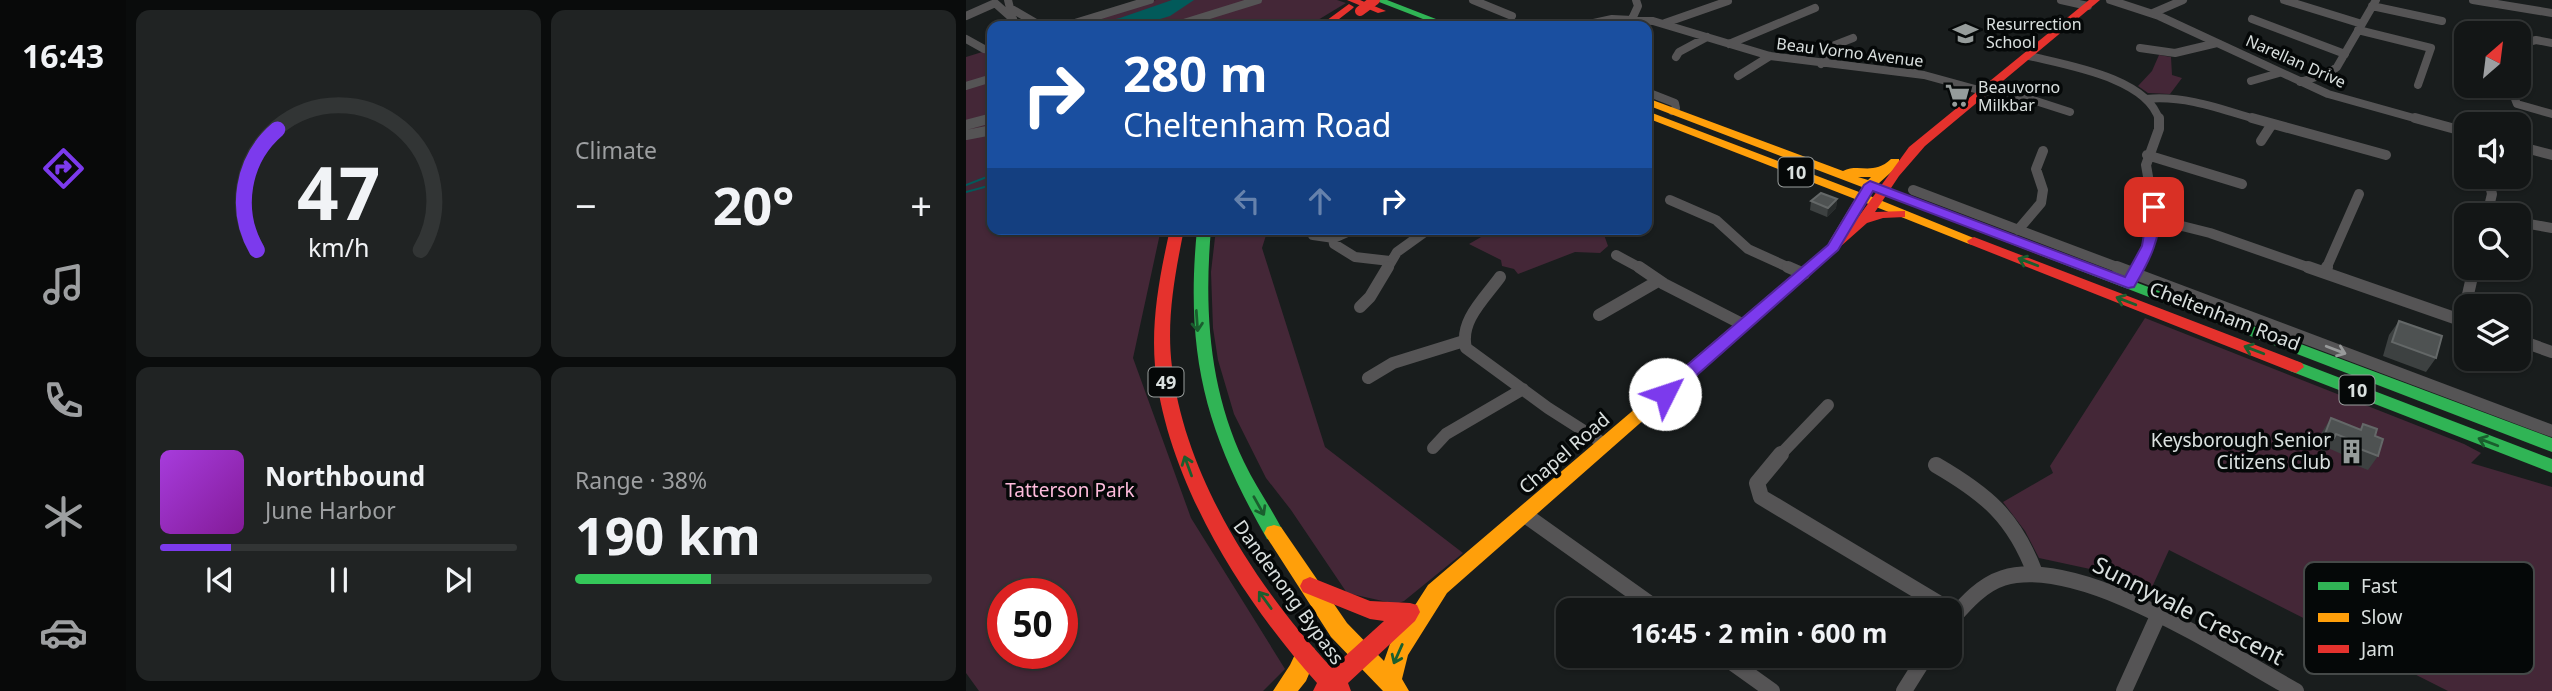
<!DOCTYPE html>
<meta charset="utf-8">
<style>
:root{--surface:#131616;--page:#202323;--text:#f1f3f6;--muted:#9d9fa1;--line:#323535;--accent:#7c3aed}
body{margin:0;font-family:"Noto Sans",sans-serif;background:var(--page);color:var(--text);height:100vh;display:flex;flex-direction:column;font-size:26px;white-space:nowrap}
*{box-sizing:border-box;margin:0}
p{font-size:23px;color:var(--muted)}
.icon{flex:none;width:38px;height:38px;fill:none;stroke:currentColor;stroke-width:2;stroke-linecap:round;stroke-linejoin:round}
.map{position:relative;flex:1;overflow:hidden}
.panel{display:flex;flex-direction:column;gap:10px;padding:10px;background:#0a0c0c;width:840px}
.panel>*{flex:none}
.banner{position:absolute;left:21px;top:21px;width:665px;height:214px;border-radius:14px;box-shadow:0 2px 5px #0004,0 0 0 2px var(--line);background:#1a4fa0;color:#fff;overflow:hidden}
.needle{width:46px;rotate:28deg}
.controls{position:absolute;left:1488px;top:21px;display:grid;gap:14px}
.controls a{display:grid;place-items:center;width:77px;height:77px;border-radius:14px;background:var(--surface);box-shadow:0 2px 5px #0004,0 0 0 2px var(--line);font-size:35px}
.speed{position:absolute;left:21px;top:578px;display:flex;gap:14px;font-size:35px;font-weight:700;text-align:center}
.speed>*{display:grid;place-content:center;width:91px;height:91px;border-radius:50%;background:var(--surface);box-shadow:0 2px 5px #0004,0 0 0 2px var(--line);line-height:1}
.speed .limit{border:10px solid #d22;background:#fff;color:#111}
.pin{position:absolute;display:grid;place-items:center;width:60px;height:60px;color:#fff;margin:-30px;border-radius:14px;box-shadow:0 4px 10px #0006}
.me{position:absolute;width:77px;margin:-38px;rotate:49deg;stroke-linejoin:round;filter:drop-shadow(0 0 5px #0008)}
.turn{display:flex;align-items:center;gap:24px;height:147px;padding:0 21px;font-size:32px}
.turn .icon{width:91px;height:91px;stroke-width:2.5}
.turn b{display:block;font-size:49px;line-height:60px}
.lanes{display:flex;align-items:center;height:66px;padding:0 21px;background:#0003;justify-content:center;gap:35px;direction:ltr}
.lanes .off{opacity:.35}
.big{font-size:52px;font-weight:700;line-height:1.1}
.panel .card{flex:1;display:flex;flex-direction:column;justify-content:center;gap:10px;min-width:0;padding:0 24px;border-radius:14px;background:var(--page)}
.panel .dial{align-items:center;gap:0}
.dial svg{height:182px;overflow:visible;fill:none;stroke:var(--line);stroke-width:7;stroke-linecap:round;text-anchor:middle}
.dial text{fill:var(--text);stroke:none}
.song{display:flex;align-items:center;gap:21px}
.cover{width:84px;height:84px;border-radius:10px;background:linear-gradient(135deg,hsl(280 70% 55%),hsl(290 70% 35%))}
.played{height:7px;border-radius:4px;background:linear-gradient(90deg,var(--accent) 20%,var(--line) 20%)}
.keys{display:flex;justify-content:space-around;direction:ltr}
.heat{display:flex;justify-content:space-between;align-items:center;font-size:38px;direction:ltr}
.charge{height:10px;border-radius:5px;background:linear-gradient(90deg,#34c759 38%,var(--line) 0)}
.panel .tiles{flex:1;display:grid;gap:10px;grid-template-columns:repeat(2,1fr)}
.trip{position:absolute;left:590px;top:598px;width:406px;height:70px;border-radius:14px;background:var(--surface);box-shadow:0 2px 5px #0004,0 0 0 2px var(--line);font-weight:700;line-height:70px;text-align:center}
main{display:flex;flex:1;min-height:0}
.menu{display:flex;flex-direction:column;width:126px;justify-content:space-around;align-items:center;background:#080909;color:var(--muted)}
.menu .icon{width:49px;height:49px}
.menu .active{color:var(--accent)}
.menu b{font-size:32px;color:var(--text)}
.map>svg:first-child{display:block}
.green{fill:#442737;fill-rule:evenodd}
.water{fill:#025a5a}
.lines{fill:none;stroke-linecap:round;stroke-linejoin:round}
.stream{stroke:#025a5a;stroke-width:2}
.street-far3{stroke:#555455;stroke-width:8}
.street-far2{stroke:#555455;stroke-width:10}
.street-far1{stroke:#555455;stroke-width:12}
.street{stroke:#555455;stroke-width:16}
.fast{fill:#30b455;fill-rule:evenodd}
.slow{fill:#ff9f0a;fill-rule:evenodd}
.jam{fill:#e5322d;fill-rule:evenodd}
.jam-bridge{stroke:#e5322d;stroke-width:10}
.wall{fill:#3d4141}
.shaded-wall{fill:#272b2b}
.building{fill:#4e5252;stroke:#646868;stroke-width:2}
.oneway{stroke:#1a5e2e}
.oneway2{stroke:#989a9a}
.route{fill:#7c3aed;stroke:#51269a;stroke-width:2}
.labels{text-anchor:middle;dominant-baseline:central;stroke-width:7;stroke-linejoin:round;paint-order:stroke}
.far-poi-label{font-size:16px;fill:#dae0df;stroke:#050808;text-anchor:start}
.far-street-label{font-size:16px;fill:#dae0df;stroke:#050808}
.shield{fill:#050808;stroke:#9a9f9e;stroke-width:2}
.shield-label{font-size:18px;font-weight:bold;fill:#dae0df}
.street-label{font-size:19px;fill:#dae0df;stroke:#050808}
.poi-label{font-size:19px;fill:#dae0df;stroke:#050808;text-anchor:end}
.park-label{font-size:19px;fill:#fdbbdb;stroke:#050808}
.near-street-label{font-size:23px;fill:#dae0df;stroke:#050808}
.key{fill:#050808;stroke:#454948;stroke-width:2}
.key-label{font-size:19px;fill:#dae0df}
</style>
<main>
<nav class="menu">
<b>16:43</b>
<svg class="icon active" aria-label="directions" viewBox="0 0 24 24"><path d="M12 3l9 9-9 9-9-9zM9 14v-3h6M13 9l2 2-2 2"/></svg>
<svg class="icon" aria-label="music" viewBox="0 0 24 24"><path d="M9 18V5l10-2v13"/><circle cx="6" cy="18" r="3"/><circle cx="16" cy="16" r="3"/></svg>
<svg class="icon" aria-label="phone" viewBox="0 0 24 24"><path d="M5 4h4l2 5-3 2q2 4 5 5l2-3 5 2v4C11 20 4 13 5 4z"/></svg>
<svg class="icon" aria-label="climate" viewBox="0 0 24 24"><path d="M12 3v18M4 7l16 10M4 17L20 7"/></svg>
<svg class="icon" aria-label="car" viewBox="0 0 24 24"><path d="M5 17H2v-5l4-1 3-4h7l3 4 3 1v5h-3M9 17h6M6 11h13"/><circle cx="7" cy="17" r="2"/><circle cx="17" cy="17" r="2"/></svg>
</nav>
<section class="panel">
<div class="tiles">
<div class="card dial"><svg viewBox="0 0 100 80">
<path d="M14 69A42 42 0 1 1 86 69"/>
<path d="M14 69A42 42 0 0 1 23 16" stroke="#7c3aed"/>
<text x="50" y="56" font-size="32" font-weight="700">47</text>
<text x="50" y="72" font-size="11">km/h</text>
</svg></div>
<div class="card"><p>Climate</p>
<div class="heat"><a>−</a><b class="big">20°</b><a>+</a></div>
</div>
<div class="card">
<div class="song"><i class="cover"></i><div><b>Northbound</b><p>June Harbor</p></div></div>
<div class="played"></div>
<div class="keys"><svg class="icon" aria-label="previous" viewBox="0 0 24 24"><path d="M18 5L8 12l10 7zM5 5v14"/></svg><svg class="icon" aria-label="pause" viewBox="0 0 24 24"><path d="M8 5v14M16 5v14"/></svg><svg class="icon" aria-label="next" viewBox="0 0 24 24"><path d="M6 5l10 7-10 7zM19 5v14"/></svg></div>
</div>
<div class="card"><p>Range · 38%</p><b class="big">190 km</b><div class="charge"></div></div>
</div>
</section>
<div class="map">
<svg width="1586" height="691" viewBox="0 0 1586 691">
<rect width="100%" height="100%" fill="#191d1d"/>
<!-- green -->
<path class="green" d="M190,0H371L380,3L342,26H103Z
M26,49V229H195L167,358L225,518L319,669L297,691H13L0,673V57ZM37,593H96V653H37Z
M1193,55L1205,57L1206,75L1216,78L1204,94L1182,93L1172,86L1186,71Z
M250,229H302L296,248L359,447L497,553L438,601L430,604L381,593L325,510L300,478L268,414L252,360L247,328L245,272Z
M529,229H636L642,246L634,253L609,252L552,274L548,269L536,266L535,260L503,244Z
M1179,318L1498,444L1515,453L1505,463L1586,487V691H1482L1203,550L1182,596L1124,569L1073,558L1059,531L1037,502L1087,473L1084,466Z"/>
<!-- water -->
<path class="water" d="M206,0H228L204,16L171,26H119L154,18Z"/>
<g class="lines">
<!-- stream -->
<path class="stream" d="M0,185L26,175
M0,192L26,185"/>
<!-- street-far3 -->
<path class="street-far3" d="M42,0L44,8L75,26
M507,0L546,16
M1095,0L1122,6
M1144,0L1193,16L1362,94L1455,120
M1318,0L1396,24
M1507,0L1586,13
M29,3L47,19
M1406,6L1476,21
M1187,13L1217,0
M0,16L27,4
M666,19L672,6L670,0
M1286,19L1379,54
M699,23L762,1
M99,26L184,0
M208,26L292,0
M614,26L646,19L687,21L804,56L958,75L1020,92
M1392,30L1465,48L1452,85
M0,39L18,49
M763,44L849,8
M1174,48L1209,53L1251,43
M1063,56C1100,65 1182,78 1193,120
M710,57L713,52L741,37
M855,64L869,45L887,38
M945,73L954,59
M772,76L804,56
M1285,81L1313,73
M1334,82L1363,73L1371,67L1410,0
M1552,84L1562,42L1570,40L1586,43
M0,86L26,78
M1552,86L1549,99L1551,104L1586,114
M1026,87L1104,112
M681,92L709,103L710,108L706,111
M1180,99C1219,95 1255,109 1292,120
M20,120L26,118"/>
<!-- street-far2 -->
<path class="street-far2" d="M1286,118L1420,155
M1449,118L1500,132
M0,125L26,118
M0,135L26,130
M1295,141L1306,124
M1552,146L1586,155
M1181,155L1276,184
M947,190L1156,269
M704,200L750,220L782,249L826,269
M1521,215L1526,194L1523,181
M1188,219L1244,233L1347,269
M1552,222L1586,228
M347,229V235L368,238L388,229
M1052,230L1075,203L1077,190L1070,169L1077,151
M367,239L368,244L389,257L424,261
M650,255L676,269
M421,269L431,252L463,229
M1171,269L1187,230L1188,211L1180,165L1193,129V118
M1360,269L1393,194"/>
<!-- street-far1 -->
<path class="street-far1" d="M673,267L698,284L778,325
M822,267L838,274
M1151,267L1586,431
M1342,267L1500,322
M1359,272L1361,267
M534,277C519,298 493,321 500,348L582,408L640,445
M1164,280L1172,267
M394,307L404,297L422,267
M633,315L692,281
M1496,321L1508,268
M1552,340L1586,352
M402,378L427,363L498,341
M467,448L480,434L557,389
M813,456L862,405"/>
<!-- street -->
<path class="street" d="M815,454L791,483L795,497L989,613
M970,465C1020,494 1048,517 1069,573
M559,515L694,611
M984,621C999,604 1015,585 1037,578C1115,554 1260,653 1330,691
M757,656L806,691
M938,691L960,656
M1158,691L1192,616"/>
<!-- fast -->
<path class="fast" d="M408,0H421L488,26H475Z
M231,229H245C238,310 243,388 278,462C290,487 306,509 318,533L315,539L308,541L301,539C239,431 219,354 231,229Z
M1089,252L1586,438V452L1084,259L1082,256L1084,253Z
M1330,361L1586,459V473L1324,371L1322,367Z"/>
<!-- slow -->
<path class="slow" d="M681,98L877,171C893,163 907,176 925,159H933V165L912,184L1094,253L1096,256L1094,259H1084L907,191L904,196L1015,241L1008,245L1003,244L900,203L875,245H865L863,242L889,199L681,118V111L893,192L896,187L681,105ZM892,177H905L902,180Z
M817,285L824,290L822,293L481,593L442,655L436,679L443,691H417L365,637L298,533L301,527L308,525L315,527L381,623L418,661L424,644L462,585L812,287Z
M340,645L348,648L351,655L340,681L332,691H307L324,665L332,648Z"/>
<!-- jam -->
<path class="jam" d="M381,0H394L420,11L412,13Z
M1123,0H1134L959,146L933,176L909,212L939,211V217L917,218L901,223L822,293H812L810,290L812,287L888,223L943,147Z
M383,4L388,7L386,9L364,26H353Z
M204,229H218C209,274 200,320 206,367C219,477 291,588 366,668L418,621L404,619L337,592L334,586L337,580L344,577L404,601L444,603L451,605L454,612L449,621L382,683L385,691H347L351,683C276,600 200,479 189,366C185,320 194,274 204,229Z
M1008,237L1336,363L1338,367L1330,373L1324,371L1003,244L1001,241Z"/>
<!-- jam-bridge -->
<path class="jam-bridge" d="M394,11L409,0"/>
</g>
<!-- wall -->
<path class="wall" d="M871,199L870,208L861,217L844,210L845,201Z
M1433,321L1470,358L1460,372L1417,356L1423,335Z
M1365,418L1393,430L1397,424L1409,436L1412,456L1402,470L1379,461L1380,456L1362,448L1359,452L1350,448L1356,432Z"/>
<!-- shaded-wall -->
<path class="shaded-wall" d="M871,199L870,208L861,217L862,208Z"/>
<!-- building -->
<path class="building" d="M855,193L871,199L862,208L845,201Z
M1433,321L1476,336L1470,358L1426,342Z
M1365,418L1395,430L1397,424L1411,429L1409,436L1417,439L1412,456L1389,447L1390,442L1370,434L1368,438L1359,434Z"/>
<!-- one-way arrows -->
<defs><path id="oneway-shaft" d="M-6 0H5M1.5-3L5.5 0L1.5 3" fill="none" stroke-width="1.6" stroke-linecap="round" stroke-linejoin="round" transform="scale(1.75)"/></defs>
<g class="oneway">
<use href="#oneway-shaft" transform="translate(1062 262) rotate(-159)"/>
<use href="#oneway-shaft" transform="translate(1160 301) rotate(-159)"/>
<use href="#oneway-shaft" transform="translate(231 321) rotate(86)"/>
<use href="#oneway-shaft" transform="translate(1288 350) rotate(-159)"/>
<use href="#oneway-shaft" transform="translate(1522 442) rotate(-159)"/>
<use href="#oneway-shaft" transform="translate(222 466) rotate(-110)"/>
<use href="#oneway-shaft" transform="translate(293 506) rotate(61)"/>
<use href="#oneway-shaft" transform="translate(299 600) rotate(-126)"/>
<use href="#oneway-shaft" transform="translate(432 654) rotate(114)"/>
</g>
<use class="oneway2" href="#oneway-shaft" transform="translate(1370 350) rotate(21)"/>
<!-- route -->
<path class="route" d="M904,181L1159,277L1176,246L1183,204H1193L1194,207C1195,238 1184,260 1168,287L1162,288L907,191L872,250L705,398H693L691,394L693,389L862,245L898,185Z"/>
<!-- icons -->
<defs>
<symbol id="school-bare" viewBox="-9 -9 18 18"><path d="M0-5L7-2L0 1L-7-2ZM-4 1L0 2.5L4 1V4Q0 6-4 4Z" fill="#969c9b" stroke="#050808" stroke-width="2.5" paint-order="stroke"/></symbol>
<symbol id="supermarket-bare" viewBox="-9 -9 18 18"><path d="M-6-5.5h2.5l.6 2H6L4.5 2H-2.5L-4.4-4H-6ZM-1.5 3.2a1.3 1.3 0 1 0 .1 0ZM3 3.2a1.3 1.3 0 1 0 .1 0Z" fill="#969c9b" stroke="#050808" stroke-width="2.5" paint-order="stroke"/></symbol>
<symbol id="building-bare" viewBox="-9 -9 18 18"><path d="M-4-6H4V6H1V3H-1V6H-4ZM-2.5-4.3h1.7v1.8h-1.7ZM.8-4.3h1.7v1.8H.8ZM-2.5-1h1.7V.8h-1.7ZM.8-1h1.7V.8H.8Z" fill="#969c9b" stroke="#050808" stroke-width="2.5" paint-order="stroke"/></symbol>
</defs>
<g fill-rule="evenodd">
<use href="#school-bare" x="982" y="16" width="35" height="35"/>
<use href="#supermarket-bare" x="974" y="78" width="35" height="35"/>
<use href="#building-bare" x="1368" y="434" width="35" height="35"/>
</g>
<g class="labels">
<!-- far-poi labels -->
<g class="far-poi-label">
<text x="1020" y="24">Resurrection<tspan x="1020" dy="18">School</tspan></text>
<text x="1012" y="87">Beauvorno<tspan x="1012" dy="18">Milkbar</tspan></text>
</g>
<!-- far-street labels -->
<g class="far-street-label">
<text transform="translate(884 52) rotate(7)">Beau Vorno Avenue</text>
<text transform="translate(1330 61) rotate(24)">Narellan Drive</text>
</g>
<!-- shield labels -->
<g class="shield">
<rect x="812.5" y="157.5" width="35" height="29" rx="5"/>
<rect x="182.5" y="367.5" width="35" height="29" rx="5"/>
<rect x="1373.5" y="375.5" width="35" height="29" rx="5"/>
</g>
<g class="shield-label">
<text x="830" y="172">10</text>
<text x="200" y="382">49</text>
<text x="1391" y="390">10</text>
</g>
<!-- street labels -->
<g class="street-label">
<text transform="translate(1259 316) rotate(21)">Cheltenham Road</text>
<text transform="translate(598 453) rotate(-41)">Chapel Road</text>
<text transform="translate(323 592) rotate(54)">Dandenong Bypass</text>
</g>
<!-- poi labels -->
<g class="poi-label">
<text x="1365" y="440">Keysborough Senior<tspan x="1365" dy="22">Citizens Club</tspan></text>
</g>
<!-- park labels -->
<g class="park-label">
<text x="104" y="490">Tatterson Park</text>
</g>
<!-- near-street labels -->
<g class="near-street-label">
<text transform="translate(1223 610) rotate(27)">Sunnyvale Crescent</text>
</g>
</g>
<!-- legend -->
<rect x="1338" y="562" width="230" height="112" rx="10" class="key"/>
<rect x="1352" y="582" width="31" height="8" fill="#30b455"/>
<rect x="1352" y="613" width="31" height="9" fill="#ff9f0a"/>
<rect x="1352" y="645" width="31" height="8" fill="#e5322d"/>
<g class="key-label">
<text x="1395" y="593">Fast</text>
<text x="1395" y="624">Slow</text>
<text x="1395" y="656">Jam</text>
</g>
</svg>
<div class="controls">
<a><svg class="needle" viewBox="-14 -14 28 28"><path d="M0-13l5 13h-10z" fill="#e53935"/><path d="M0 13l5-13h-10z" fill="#9d9fa1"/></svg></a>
<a><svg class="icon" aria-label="sound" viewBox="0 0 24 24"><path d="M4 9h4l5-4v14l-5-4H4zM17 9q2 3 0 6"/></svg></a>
<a><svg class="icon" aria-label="search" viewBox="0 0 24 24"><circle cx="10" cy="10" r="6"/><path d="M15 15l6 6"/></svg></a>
<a><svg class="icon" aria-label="layers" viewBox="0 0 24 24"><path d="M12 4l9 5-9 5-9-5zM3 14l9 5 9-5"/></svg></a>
</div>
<div class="speed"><div class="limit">50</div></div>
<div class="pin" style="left:1188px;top:207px;background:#d93025"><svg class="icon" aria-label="arrive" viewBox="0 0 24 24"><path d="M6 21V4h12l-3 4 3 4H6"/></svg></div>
<svg class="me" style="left:699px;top:394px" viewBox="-20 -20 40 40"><circle r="19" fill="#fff"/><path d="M0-13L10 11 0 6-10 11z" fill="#7c3aed"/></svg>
<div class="trip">16:45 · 2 min · 600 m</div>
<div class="banner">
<div class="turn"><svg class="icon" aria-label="right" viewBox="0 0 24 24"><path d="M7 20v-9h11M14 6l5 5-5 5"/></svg><div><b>280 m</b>Cheltenham Road</div></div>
<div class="lanes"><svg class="icon off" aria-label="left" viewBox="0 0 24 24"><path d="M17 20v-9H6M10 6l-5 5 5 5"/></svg><svg class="icon off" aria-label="ahead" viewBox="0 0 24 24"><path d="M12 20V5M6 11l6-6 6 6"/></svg><svg class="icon" aria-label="right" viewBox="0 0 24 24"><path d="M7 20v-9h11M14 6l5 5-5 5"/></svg></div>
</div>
</div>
</main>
